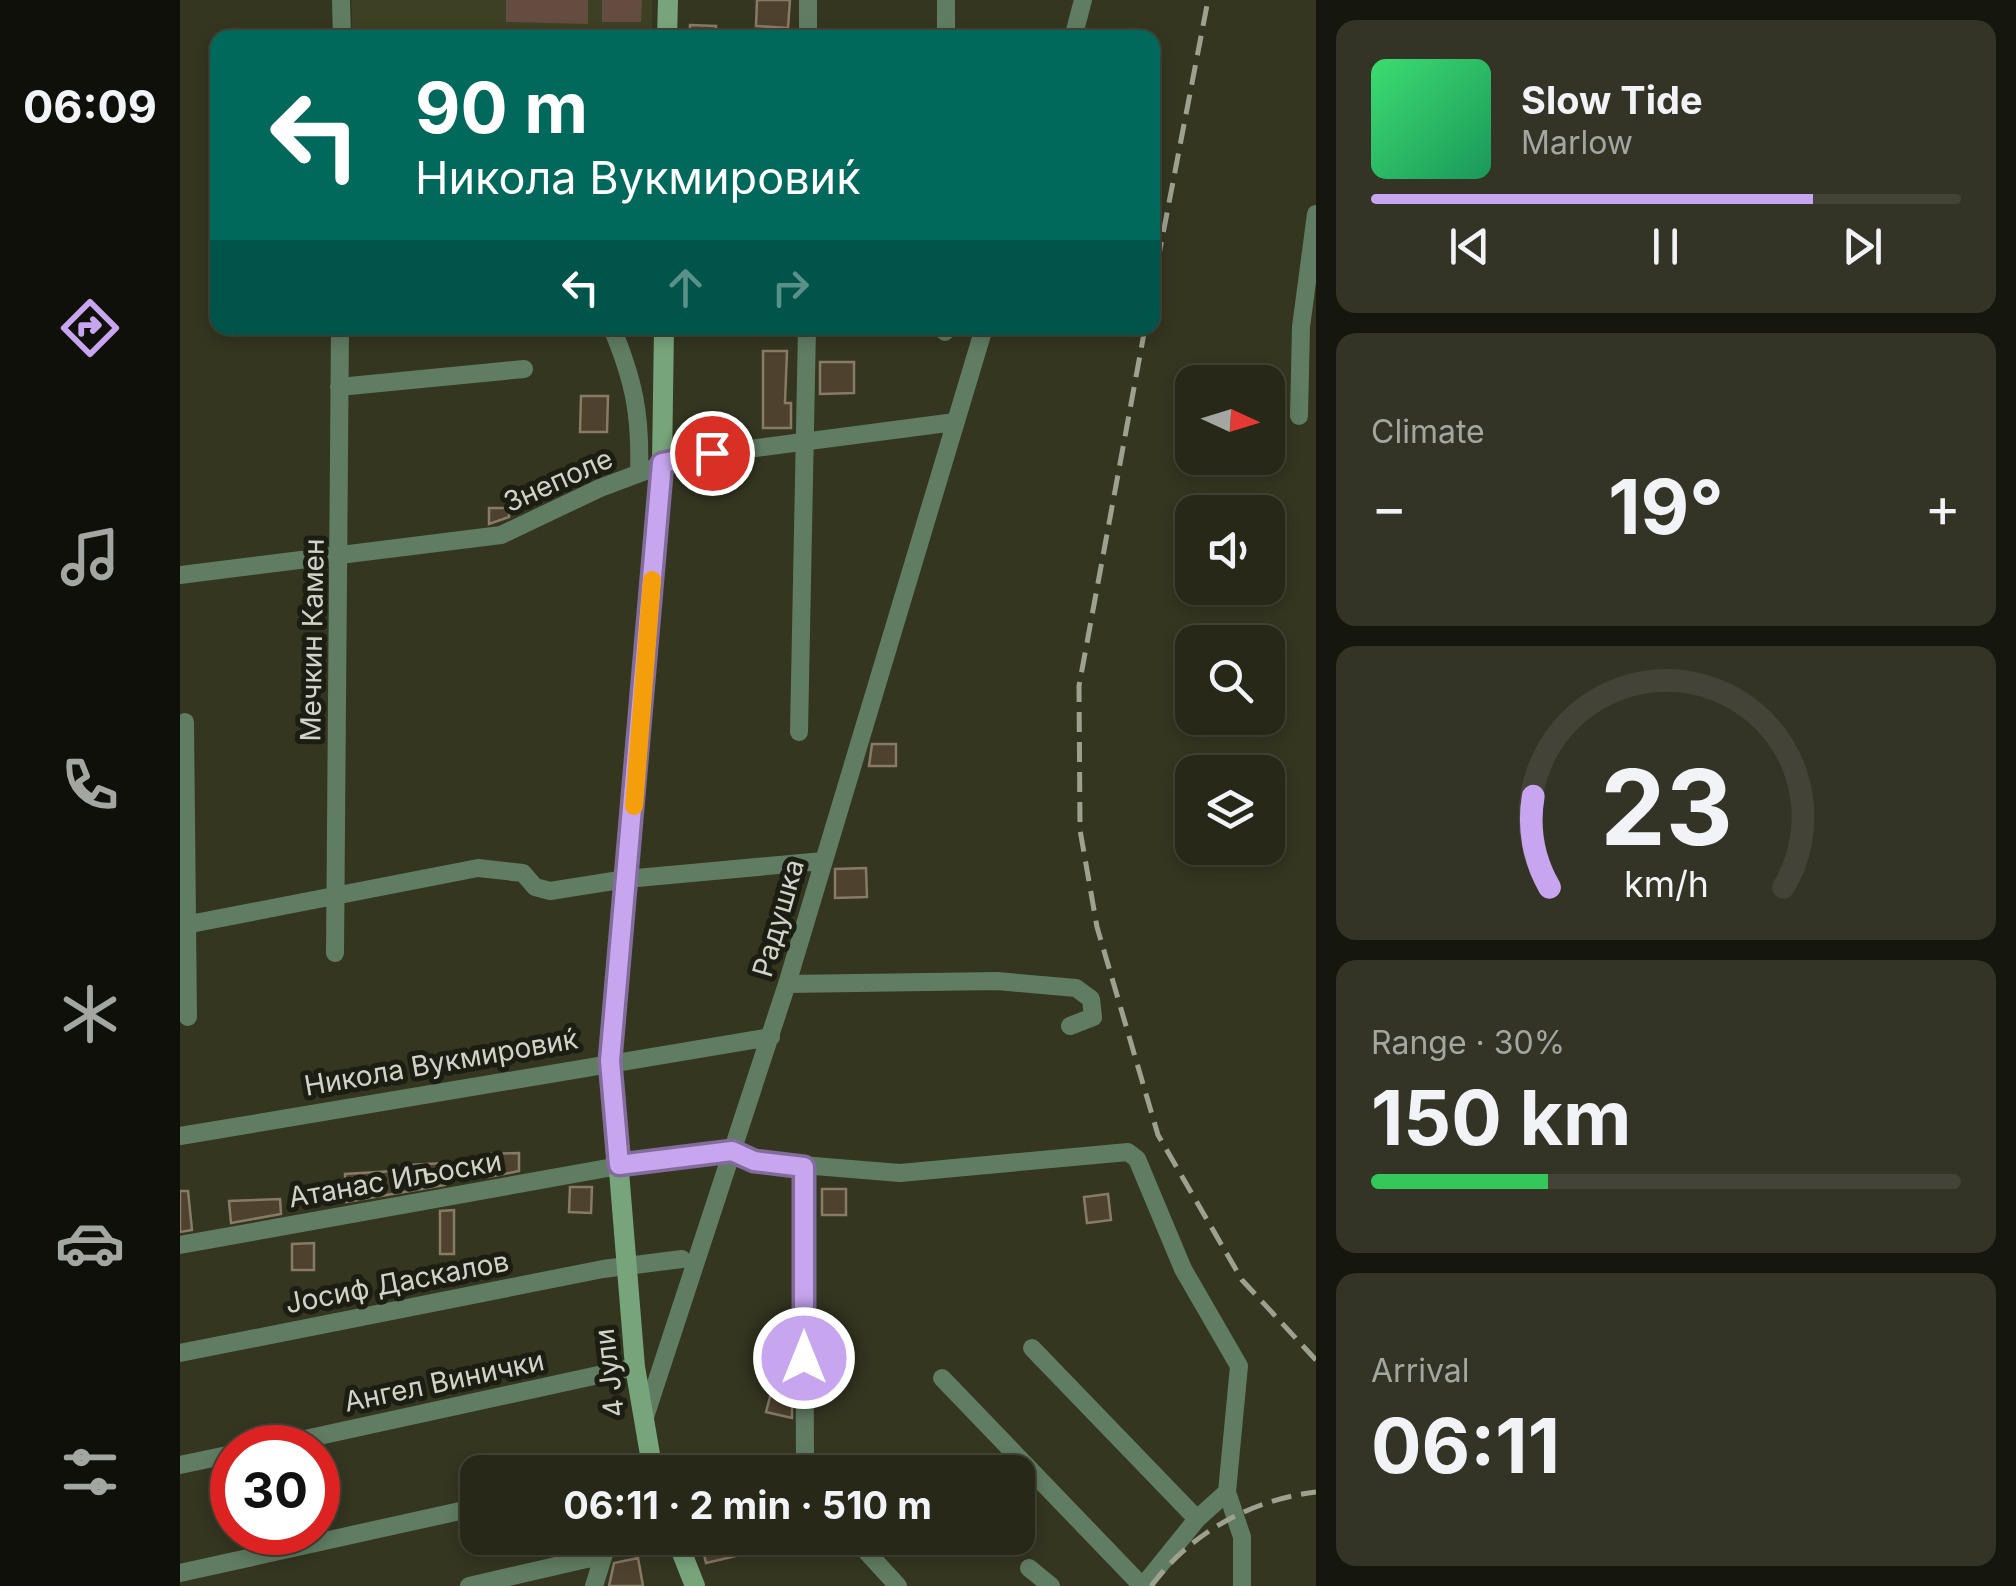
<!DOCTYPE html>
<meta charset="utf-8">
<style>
:root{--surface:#272818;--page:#333425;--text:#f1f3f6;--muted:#a4a6a2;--line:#434437;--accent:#c8a6ef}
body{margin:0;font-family:Inter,sans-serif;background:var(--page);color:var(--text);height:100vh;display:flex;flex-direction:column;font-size:38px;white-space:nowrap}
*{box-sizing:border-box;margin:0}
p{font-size:32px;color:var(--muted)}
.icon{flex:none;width:55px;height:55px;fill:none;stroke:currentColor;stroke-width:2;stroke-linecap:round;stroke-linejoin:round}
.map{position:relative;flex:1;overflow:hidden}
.side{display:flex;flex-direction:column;gap:20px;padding:20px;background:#15160d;width:700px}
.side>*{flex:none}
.guide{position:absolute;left:30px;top:30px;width:950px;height:305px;border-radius:20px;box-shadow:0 5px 15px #0003,0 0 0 2px var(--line);background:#00695c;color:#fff;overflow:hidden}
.needle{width:65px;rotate:94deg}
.buttons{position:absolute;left:995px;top:365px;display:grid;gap:20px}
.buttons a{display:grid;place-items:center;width:110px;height:110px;border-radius:20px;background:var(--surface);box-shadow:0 5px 15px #0003,0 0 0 2px var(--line);font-size:50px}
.speed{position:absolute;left:30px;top:1425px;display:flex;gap:20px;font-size:50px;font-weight:700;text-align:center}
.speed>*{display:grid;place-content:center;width:130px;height:130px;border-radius:50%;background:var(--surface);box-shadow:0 5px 15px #0003,0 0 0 2px var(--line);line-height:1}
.speed .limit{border:15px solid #d22;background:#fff;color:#111}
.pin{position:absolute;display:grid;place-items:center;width:85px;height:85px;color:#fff;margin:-42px;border:5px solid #fff;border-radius:50%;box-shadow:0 2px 10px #0007}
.me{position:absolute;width:110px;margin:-55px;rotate:0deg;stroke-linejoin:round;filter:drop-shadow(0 0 8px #0008)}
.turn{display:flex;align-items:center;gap:35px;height:210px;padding:0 40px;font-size:45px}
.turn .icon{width:130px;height:130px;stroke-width:2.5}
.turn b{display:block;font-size:70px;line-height:85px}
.lanes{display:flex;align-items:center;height:95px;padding:0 40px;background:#0003;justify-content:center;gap:50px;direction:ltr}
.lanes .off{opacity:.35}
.big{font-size:75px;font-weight:700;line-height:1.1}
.side .card{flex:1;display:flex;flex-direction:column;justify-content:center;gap:15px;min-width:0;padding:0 35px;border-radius:20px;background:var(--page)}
.side .dial{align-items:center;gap:0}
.dial svg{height:260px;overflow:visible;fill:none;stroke:var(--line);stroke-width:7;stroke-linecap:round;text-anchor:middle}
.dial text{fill:var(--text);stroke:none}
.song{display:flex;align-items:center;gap:30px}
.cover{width:120px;height:120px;border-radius:15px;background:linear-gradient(135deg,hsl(140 70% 55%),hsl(150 70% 35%))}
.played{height:10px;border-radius:5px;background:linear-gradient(90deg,var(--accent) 75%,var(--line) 75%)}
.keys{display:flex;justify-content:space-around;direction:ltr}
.heat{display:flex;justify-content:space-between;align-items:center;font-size:55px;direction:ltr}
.charge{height:15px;border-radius:8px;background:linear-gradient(90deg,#34c759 30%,var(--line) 0)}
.trip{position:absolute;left:280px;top:1455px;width:575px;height:100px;border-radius:20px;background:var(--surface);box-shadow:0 5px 15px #0003,0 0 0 2px var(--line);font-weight:700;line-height:100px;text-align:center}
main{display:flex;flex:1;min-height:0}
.dock{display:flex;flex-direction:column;width:180px;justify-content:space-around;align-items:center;background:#10100a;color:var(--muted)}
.dock .icon{width:70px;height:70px}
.dock .on{color:var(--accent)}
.dock b{font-size:45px;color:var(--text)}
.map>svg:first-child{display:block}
.built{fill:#3d4023}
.green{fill:#654c41}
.building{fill:#4e422e;stroke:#887b65;stroke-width:2.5}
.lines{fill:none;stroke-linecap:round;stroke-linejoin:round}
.street{stroke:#607c62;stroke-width:18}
.secondary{stroke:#78a47b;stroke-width:20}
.rail{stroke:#9ea090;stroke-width:5;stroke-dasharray:20 10;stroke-linecap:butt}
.route-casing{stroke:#826c9b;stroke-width:25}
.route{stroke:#c8a6ef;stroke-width:18}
.slow{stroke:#f59e0b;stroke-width:18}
.labels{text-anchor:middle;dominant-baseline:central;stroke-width:10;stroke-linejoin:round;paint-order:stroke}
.street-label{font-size:28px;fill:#d1d3c6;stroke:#1c1d13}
</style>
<main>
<nav class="dock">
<b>06:09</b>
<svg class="icon on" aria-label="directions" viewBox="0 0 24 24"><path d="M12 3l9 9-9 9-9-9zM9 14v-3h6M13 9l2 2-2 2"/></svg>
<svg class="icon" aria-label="music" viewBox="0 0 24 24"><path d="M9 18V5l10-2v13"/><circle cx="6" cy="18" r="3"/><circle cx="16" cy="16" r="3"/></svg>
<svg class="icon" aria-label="phone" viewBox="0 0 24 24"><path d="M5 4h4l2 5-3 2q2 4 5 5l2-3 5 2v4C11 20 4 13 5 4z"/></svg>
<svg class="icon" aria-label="climate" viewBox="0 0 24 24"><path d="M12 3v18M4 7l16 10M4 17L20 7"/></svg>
<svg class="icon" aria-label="car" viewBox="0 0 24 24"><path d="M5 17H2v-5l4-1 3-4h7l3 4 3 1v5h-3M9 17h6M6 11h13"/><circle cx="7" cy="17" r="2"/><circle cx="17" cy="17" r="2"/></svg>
<svg class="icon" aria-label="filters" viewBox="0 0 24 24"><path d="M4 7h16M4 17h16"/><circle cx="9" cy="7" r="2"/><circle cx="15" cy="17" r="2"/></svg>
</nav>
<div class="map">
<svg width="1136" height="1586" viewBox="0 0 1136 1586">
<rect width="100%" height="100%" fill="#343620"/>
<!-- built -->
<path class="built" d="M172,0H472V36L172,34Z"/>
<!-- green -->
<path class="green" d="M326,0H408V24L326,22Z
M422,0H462L461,22H422Z"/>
<!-- building -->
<path class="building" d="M577,0H610L608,28L576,26Z
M510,25L536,26L535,38H510Z
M583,351H607L605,403H611V428H583Z
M640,362H674V393L640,394Z
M401,396H428L427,432H400Z
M309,508H329V517L309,524Z
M692,744H716V766H689Z
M686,868L687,897L655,898V869Z
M339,1153V1171L309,1177L308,1154Z
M264,1163L265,1185L166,1202L165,1174L230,1170L229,1165Z
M390,1187H412L411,1213L389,1212Z
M642,1189H666V1215H642Z
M0,1191H8L12,1230L0,1232Z
M928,1194L931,1220L907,1223L904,1197Z
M100,1199L101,1214L51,1223L49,1201Z
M274,1210V1254H260V1211Z
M134,1243V1270H112V1244Z
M599,1363L612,1364V1418L586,1412Z
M520,1538H616V1542L526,1563Z
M458,1558L463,1586H429L434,1563Z"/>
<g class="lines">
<!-- street -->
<path class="street" d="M161,0L162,38
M766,0V38
M628,38V0
M893,38L903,0
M432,328C454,381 461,415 459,473
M765,332V328
M159,387L344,369
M1119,416L1121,327L1136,214
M0,575L321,535L420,488L500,458L775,422
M5,722L8,1017
M619,732L627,328
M0,926L298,868L343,873L355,887L370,891L446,879L643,861
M155,953L160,328
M607,984L817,981L896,988L911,999L913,1017L890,1026
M0,1136L591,1037
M624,1167L625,1472
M0,1245L500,1155L552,1151L574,1161L720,1173L948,1152L957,1159L1003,1269L1059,1366L1047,1492L1062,1537V1586
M852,1348L1017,1519
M0,1353L423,1269L502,1259
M762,1378L962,1586
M464,1420L607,984L804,328
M84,1448L455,1367
M0,1465L52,1454
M454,1472L504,1468L533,1472
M674,1538L718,1586
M849,1568L871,1586
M0,1573L298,1507
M289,1586L424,1555
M414,1586L429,1538
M963,1586L1017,1519L1047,1492"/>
<!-- secondary -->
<path class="secondary" d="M487,38L488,0
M473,1472L455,1367L430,1061L482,463L484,328
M496,1538L515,1586"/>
<!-- rail -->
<path class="rail" d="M972,291L1028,0
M965,328L899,686L900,830L917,927L978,1135L1062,1280L1136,1360
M971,1586C1011,1533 1070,1500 1136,1492"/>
</g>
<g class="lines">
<defs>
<path id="route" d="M532,453L482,463L430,1061L439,1165L552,1151L574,1161L624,1167V1358"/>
</defs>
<!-- route casing -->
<use href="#route" class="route-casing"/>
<!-- route -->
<use href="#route" class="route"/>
<!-- slow -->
<path class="slow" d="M454,806L472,580"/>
</g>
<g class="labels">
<!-- street labels -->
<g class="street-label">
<text transform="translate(378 480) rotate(-24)">Знеполе</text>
<text transform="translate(132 640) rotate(-89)">Мечкин Камен</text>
<text transform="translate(598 918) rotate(-74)">Радушка</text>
<text transform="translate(261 1062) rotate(-10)">Никола Вукмировиќ</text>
<text transform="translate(215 1179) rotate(-10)">Aтанас Иљоски</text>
<text transform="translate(217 1282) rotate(-11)">Јосиф Даскалов</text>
<text transform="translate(429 1373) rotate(-97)">4 Јули</text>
<text transform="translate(264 1381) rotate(-12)">Ангел Винички</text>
</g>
</g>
</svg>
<div class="buttons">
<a><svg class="needle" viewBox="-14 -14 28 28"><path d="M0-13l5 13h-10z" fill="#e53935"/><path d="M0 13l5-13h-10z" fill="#a4a6a2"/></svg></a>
<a><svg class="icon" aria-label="sound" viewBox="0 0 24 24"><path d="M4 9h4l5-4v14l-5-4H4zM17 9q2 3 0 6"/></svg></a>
<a><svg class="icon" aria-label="search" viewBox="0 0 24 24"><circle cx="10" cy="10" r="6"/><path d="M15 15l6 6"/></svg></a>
<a><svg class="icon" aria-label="layers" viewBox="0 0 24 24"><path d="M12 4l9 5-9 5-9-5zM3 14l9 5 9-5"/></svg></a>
</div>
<div class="speed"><div class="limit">30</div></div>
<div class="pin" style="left:532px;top:453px;background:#d93025"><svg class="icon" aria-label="arrive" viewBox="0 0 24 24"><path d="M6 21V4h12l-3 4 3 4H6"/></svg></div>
<svg class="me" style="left:624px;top:1358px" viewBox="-20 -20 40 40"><circle r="17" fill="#c8a6ef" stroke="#fff" stroke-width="3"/><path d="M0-11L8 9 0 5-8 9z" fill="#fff"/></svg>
<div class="trip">06:11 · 2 min · 510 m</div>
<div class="guide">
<div class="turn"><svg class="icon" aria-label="left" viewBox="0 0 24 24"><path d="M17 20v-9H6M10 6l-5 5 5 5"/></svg><div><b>90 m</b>Никола Вукмировиќ</div></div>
<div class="lanes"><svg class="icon" aria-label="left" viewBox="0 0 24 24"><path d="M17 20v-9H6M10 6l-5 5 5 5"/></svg><svg class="icon off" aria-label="ahead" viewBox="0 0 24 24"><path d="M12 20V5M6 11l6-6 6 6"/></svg><svg class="icon off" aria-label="right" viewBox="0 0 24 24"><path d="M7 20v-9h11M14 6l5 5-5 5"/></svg></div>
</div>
</div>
<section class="side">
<div class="card">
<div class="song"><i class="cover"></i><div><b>Slow Tide</b><p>Marlow</p></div></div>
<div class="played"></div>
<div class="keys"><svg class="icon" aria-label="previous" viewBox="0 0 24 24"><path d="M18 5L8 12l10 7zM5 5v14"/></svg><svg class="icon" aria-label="pause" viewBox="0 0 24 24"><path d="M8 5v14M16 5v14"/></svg><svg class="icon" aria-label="next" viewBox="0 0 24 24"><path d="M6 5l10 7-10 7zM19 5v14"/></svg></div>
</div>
<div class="card"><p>Climate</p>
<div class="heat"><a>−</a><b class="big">19°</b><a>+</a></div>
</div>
<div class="card dial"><svg viewBox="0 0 100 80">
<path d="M14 69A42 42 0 1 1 86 69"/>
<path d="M14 69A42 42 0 0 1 9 41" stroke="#c8a6ef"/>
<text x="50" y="56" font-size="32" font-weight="700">23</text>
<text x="50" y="72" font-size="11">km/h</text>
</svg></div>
<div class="card"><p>Range · 30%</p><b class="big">150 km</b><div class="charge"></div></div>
<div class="card"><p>Arrival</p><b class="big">06:11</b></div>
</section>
</main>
